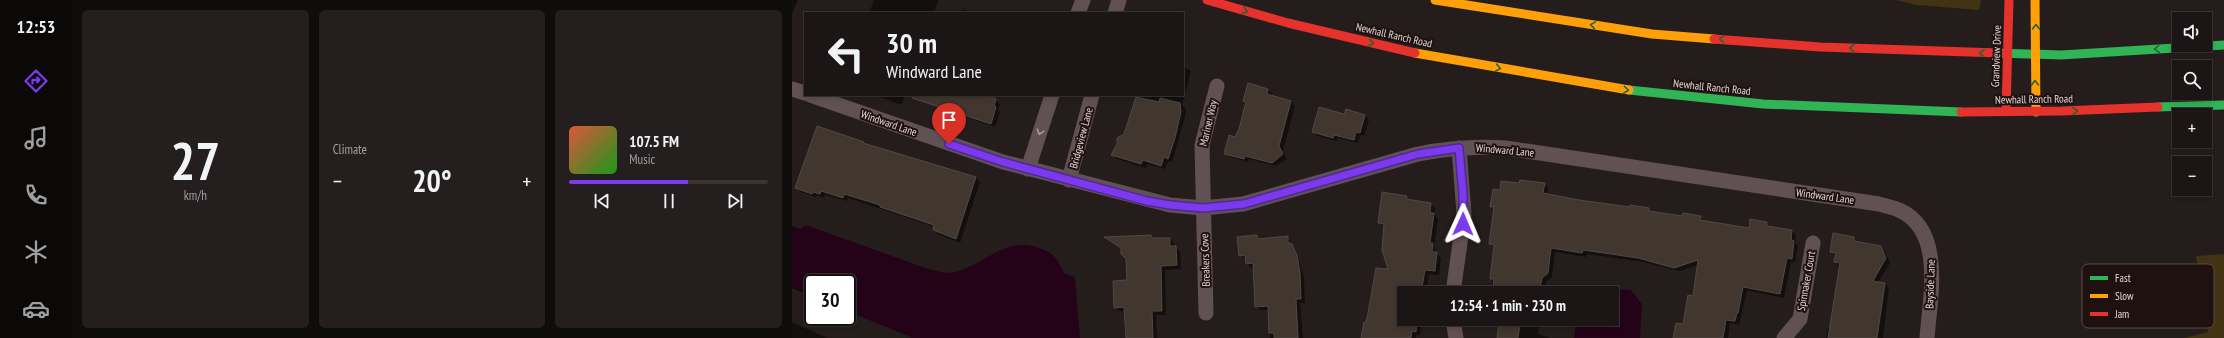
<!DOCTYPE html>
<meta charset="utf-8">
<style>
:root{--surface:#1b1615;--page:#241f1e;--text:#f1f3f6;--muted:#a09fa0;--line:#393534;--accent:#7c3aed}
body{margin:0;font-family:"PT Sans Narrow",sans-serif;background:var(--page);color:var(--text);height:100vh;display:flex;flex-direction:column;font-size:15px;white-space:nowrap}
*{box-sizing:border-box;margin:0}
p{font-size:13px;color:var(--muted)}
.icon{flex:none;width:22px;height:22px;fill:none;stroke:currentColor;stroke-width:2;stroke-linecap:round;stroke-linejoin:round}
.map{position:relative;flex:1;overflow:hidden}
.panel{display:flex;flex-direction:column;gap:10px;padding:10px;background:#0f0c0c;width:720px}
.panel>*{flex:none}
.hud{position:absolute;left:12px;top:12px;width:380px;height:84px;border-radius:0px;box-shadow:0 2px 6px #0003,0 0 0 1px var(--line);background:#1b1615;color:var(--text);overflow:hidden}
.controls{position:absolute;left:1380px;top:12px;display:grid;gap:8px}
.controls a{display:grid;place-items:center;width:40px;height:40px;border-radius:0px;background:var(--surface);box-shadow:0 2px 6px #0003,0 0 0 1px var(--line);font-size:20px}
.speed{position:absolute;left:12px;top:274px;display:flex;gap:8px;font-size:20px;font-weight:700;text-align:center}
.speed>*{display:grid;place-content:center;width:52px;height:52px;border-radius:50%;background:var(--surface);box-shadow:0 2px 6px #0003,0 0 0 1px var(--line);line-height:1}
.speed .limit{border:2px solid #111;border-radius:6px;background:#fff;color:#111}
.pin{position:absolute;display:grid;place-items:center;width:34px;height:34px;color:#fff;margin:-41px -17px;border-radius:50% 50% 50% 0;rotate:-45deg;box-shadow:0 0 4px #0007}
.pin .icon{rotate:45deg}
.me{position:absolute;width:44px;margin:-22px;rotate:1deg;stroke-linejoin:round;filter:drop-shadow(0 0 3px #0008)}
.turn{display:flex;align-items:center;gap:14px;height:84px;padding:0 16px;font-size:18px}
.turn .icon{width:52px;height:52px;stroke-width:2.5}
.turn b{display:block;font-size:28px;line-height:34px}
.big{font-size:30px;font-weight:800;line-height:1.1}
.panel .card{flex:1;display:flex;flex-direction:column;justify-content:center;gap:6px;min-width:0;padding:0 14px;border-radius:6px;background:var(--page)}
.panel .dial{align-items:center;gap:0}
.dial b{font-size:52px;line-height:1}
.song{display:flex;align-items:center;gap:12px}
.cover{width:48px;height:48px;border-radius:6px;background:linear-gradient(135deg,hsl(10 70% 55%),hsl(120 70% 35%))}
.played{height:4px;border-radius:2px;background:linear-gradient(90deg,var(--accent) 60%,var(--line) 60%)}
.keys{display:flex;justify-content:space-around;direction:ltr}
.heat{display:flex;justify-content:space-between;align-items:center;font-size:22px;direction:ltr}
.panel .tiles{flex:1;display:grid;gap:10px;grid-template-columns:repeat(3,1fr)}
.trip{position:absolute;left:605px;top:286px;width:222px;height:40px;border-radius:0px;background:var(--surface);box-shadow:0 2px 6px #0003,0 0 0 1px var(--line);font-weight:800;line-height:40px;text-align:center}
main{display:flex;flex:1;min-height:0}
.menu{display:flex;flex-direction:column;width:72px;justify-content:space-around;align-items:center;background:#0b0908;color:var(--muted)}
.menu .icon{width:28px;height:28px}
.menu .current{color:var(--accent)}
.menu b{font-size:18px;color:var(--text)}
.map>svg:first-child{display:block}
.green{fill:#423314}
.water{fill:#240318}
.shadow{fill:#0007}
.building{fill:#42372e;stroke:#4f4947}
.lines{fill:none;stroke-linecap:round;stroke-linejoin:round}
.street{stroke:#625154;stroke-width:15}
.fast{stroke:#30b455;stroke-width:9}
.slow{stroke:#ff9f0a;stroke-width:9}
.jam{stroke:#e5322d;stroke-width:9}
.oneway{stroke:#276232}
.oneway2{stroke:#a79b9a}
.route-casing{stroke:#51269a;stroke-width:10}
.route{stroke:#7c3aed;stroke-width:7}
.labels{text-anchor:middle;dominant-baseline:central;stroke-width:4;stroke-linejoin:round;paint-order:stroke}
.street-label{font-size:11px;fill:#e0d7d4;stroke:#1e110f}
.key{fill:#1e110f;stroke:#584c4a;stroke-width:1}
.key-label{font-size:11px;fill:#e0d7d4}
</style>
<main>
<nav class="menu">
<b>12:53</b>
<svg class="icon current" aria-label="directions" viewBox="0 0 24 24"><path d="M12 3l9 9-9 9-9-9zM9 14v-3h6M13 9l2 2-2 2"/></svg>
<svg class="icon" aria-label="music" viewBox="0 0 24 24"><path d="M9 18V5l10-2v13"/><circle cx="6" cy="18" r="3"/><circle cx="16" cy="16" r="3"/></svg>
<svg class="icon" aria-label="phone" viewBox="0 0 24 24"><path d="M5 4h4l2 5-3 2q2 4 5 5l2-3 5 2v4C11 20 4 13 5 4z"/></svg>
<svg class="icon" aria-label="climate" viewBox="0 0 24 24"><path d="M12 3v18M4 7l16 10M4 17L20 7"/></svg>
<svg class="icon" aria-label="car" viewBox="0 0 24 24"><path d="M5 17H2v-5l4-1 3-4h7l3 4 3 1v5h-3M9 17h6M6 11h13"/><circle cx="7" cy="17" r="2"/><circle cx="17" cy="17" r="2"/></svg>
</nav>
<section class="panel">
<div class="tiles">
<div class="card dial"><b>27</b><p>km/h</p></div>
<div class="card"><p>Climate</p>
<div class="heat"><a>−</a><b class="big">20°</b><a>+</a></div>
</div>
<div class="card">
<div class="song"><i class="cover"></i><div><b>107.5 FM</b><p>Music</p></div></div>
<div class="played"></div>
<div class="keys"><svg class="icon" aria-label="previous" viewBox="0 0 24 24"><path d="M18 5L8 12l10 7zM5 5v14"/></svg><svg class="icon" aria-label="pause" viewBox="0 0 24 24"><path d="M8 5v14M16 5v14"/></svg><svg class="icon" aria-label="next" viewBox="0 0 24 24"><path d="M6 5l10 7-10 7zM19 5v14"/></svg></div>
</div>
</div>
</section>
<div class="map">
<svg width="1432" height="338" viewBox="0 0 1432 338">
<rect width="100%" height="100%" fill="#241d1c"/>
<!-- green -->
<path class="green" d="M1103,0H1189L1187,10L1125,5Z
M1432,254V338H1392L1416,332L1404,256Z"/>
<!-- water -->
<path class="water" d="M14,225L136,269C142,270 151,273 157,273C189,269 210,237 244,247C261,252 265,258 272,273L283,277L288,338H121L55,311V283H21V297L0,288V226L8,229Z
M803,289L839,290L850,304L848,338H782L784,319H820V293H797Z"/>
<!-- shadow -->
<path class="shadow" d="M0,0H6L0,14Z
M82,0H147L142,13H77Z
M170,9L182,13H169Z
M391,66L399,71L390,105L394,109L393,117L380,162L376,161L373,169L355,164L354,168L325,159L321,155L333,135L346,95H391Z
M457,84L476,90L480,94V96L499,102L503,106L491,151L495,159L484,166L457,159L456,162L438,157L433,153L448,129L455,103L452,100Z
M82,95H113L110,105Z
M140,95H202L201,99L208,104L206,110L208,112L203,127L142,106L138,102Z
M553,115H573L577,120L572,136L568,135L566,143L546,138L545,141L525,136L521,132Z
M71,143L74,145L184,177L188,182L168,243L146,234L142,230L143,227L56,198L55,201L33,195L32,198L25,195L24,197L9,192L4,188Z
M752,184L756,188V195L787,201L839,208L857,209L861,213L891,218L908,217L913,222L958,230L975,223L979,227L1000,231L1004,235L1003,243L1006,246L1003,262H999L992,298L955,290L947,325L938,323L936,338H882L892,325L901,297L907,265L887,271L851,262L795,254L794,257L763,252L760,277L754,282L752,293H699L703,248L698,244L703,210L699,207L709,191L728,185Z
M614,197L618,201L639,204L643,208L642,214L646,219L642,246L644,253L649,258L647,275L637,274L634,293H612V319H630L628,335H624V338H571L597,271L593,227L587,223Z
M359,236L362,239H378L382,243V247L388,251L389,269L373,270L374,315H364L365,338H335L334,311H327L323,307L336,281L335,259L330,249L314,238Z
M465,236L468,240L495,237L504,250L512,278L513,303H508L511,338H478L477,310H468L464,306L462,268H459L455,264L454,259L448,255Z
M1062,238L1066,242L1089,247L1093,251L1098,263L1086,283L1093,284L1097,288L1091,338H1034L1036,328H1038L1048,266L1043,262L1044,256L1039,252Z
M708,319H748L746,334L758,338H706Z
M0,322L20,331L36,338H0Z"/>
<!-- building -->
<path class="building" d="M456,83L476,89L475,94L499,101L487,146L491,154L480,163L453,156L452,159L432,154L437,135L443,137L447,129L454,102L451,101Z
M121,95H194L204,99L202,106L204,107L199,124L120,98Z
M344,97L367,102L368,98L388,103L389,112L383,138L376,159L372,157L369,166L351,160L349,164L319,155L325,144V138L332,134Z
M527,107L552,114L554,109L573,115L568,133L564,132L562,140L542,135L541,138L520,132Z
M25,126L72,142L71,143L184,177L164,239L141,230L142,225L88,207V205L52,194L51,198L29,191L28,194L21,192L20,194L3,188Z
M728,180L753,183L751,193L787,200L838,207V205L857,208V211L890,216L891,213L909,216L908,220L957,228L958,219L975,222V226L1000,230L999,240L1002,241L1000,259L995,258L988,294L951,287L946,313H945L943,321L934,320L931,338H881L884,323L891,324L896,295L901,296L906,260L882,268L846,258L791,250L790,253L759,248L756,273L750,278L747,293H700L702,279H698L702,245L697,244L702,207H698L701,189L708,190L709,181L727,183Z
M590,192L615,196L614,199L639,203L638,213H642L638,243H641L640,252H645L643,271L633,270L629,293H612V319H625L624,332L620,331L619,338H569L572,322H574L576,313L584,268L596,269L590,250L592,224L586,223Z
M1041,233L1062,237V241L1089,246L1094,258L1081,281L1093,283L1085,338H1036L1048,263L1042,262L1044,253L1038,252Z
M359,235L360,238H378V246H384L385,265L369,266L370,311H360L361,338H334L332,307L322,308L321,281L335,280L334,259L329,254V248L312,237Z
M465,235L466,239L496,236V242L500,244L505,255L508,273L509,299H504L506,338H482V333H477L476,306L463,307L461,263L454,264L453,255L447,256L445,237Z
M707,322L728,324L726,338H705Z"/>
<g class="lines">
<!-- street -->
<path class="street" d="M286,13L291,0
M323,13L327,0
M0,89L13,93
M18,95L211,162L378,205L411,208L451,204L626,154C656,148 684,146 714,148L1087,204C1093,206 1101,207 1107,210C1153,230 1138,298 1135,338
M236,169L260,95
M277,180L300,95
M661,293L672,214L667,148
M414,313L410,145L425,86
M661,319L664,338
M992,338L1008,319L1021,243"/>
<!-- fast -->
<path class="fast" d="M1207,53L1269,55L1432,45
M837,90L971,104L1169,112
M1366,107L1432,105"/>
<!-- slow -->
<path class="slow" d="M643,0L860,34L922,39
M1243,0L1244,112
M623,53L837,90"/>
<!-- jam -->
<path class="jam" d="M415,0L496,23L623,53
M922,39L1028,47L1207,53
M1169,112L1270,111L1366,107
M1214,112L1217,0"/>
</g>
<!-- one-way arrows -->
<defs><path id="oneway-chevron" d="M-2-3.5L2.5 0L-2 3.5" fill="none" stroke-width="1.6" stroke-linecap="round" stroke-linejoin="round"/></defs>
<g class="oneway">
<use href="#oneway-chevron" transform="translate(453 11) rotate(16)"/>
<use href="#oneway-chevron" transform="translate(801 25) rotate(-171)"/>
<use href="#oneway-chevron" transform="translate(1244 27) rotate(-89)"/>
<use href="#oneway-chevron" transform="translate(930 39) rotate(-176)"/>
<use href="#oneway-chevron" transform="translate(579 43) rotate(13)"/>
<use href="#oneway-chevron" transform="translate(1060 48) rotate(-178)"/>
<use href="#oneway-chevron" transform="translate(1365 49) rotate(176)"/>
<use href="#oneway-chevron" transform="translate(1190 53) rotate(-178)"/>
<use href="#oneway-chevron" transform="translate(706 68) rotate(10)"/>
<use href="#oneway-chevron" transform="translate(1243 83) rotate(-91)"/>
<use href="#oneway-chevron" transform="translate(834 90) rotate(6)"/>
<use href="#oneway-chevron" transform="translate(1283 111) rotate(-2)"/>
</g>
<use class="oneway2" href="#oneway-chevron" transform="translate(248 132) rotate(108)"/>
<g class="lines">
<defs>
<path id="route" d="M157,144L211,162L355,201L378,205L411,208L452,204L626,154L667,148L671,194V224"/>
</defs>
<!-- route casing -->
<use href="#route" class="route-casing"/>
<!-- route -->
<use href="#route" class="route"/>
</g>
<g class="labels">
<!-- street labels -->
<g class="street-label">
<text transform="translate(602 35) rotate(13)">Newhall Ranch Road</text>
<text transform="translate(1204 56) rotate(-88)">Grandview Drive</text>
<text transform="translate(920 87) rotate(6)">Newhall Ranch Road</text>
<text transform="translate(1242 99) rotate(-1)">Newhall Ranch Road</text>
<text transform="translate(97 123) rotate(19)">Windward Lane</text>
<text transform="translate(416 123) rotate(-77)">Mariner Way</text>
<text transform="translate(289 138) rotate(-75)">Bridgeview Lane</text>
<text transform="translate(713 150) rotate(5)">Windward Lane</text>
<text transform="translate(1033 196) rotate(8)">Windward Lane</text>
<text transform="translate(413 260) rotate(-92)">Breakers Cove</text>
<text transform="translate(1014 281) rotate(-80)">Spinnaker Court</text>
<text transform="translate(1138 284) rotate(-88)">Bayside Lane</text>
</g>
</g>
<!-- legend -->
<rect x="1290" y="264" width="132" height="64" rx="6" class="key"/>
<rect x="1298" y="276" width="18" height="4" fill="#30b455"/>
<rect x="1298" y="294" width="18" height="4" fill="#ff9f0a"/>
<rect x="1298" y="312" width="18" height="4" fill="#e5322d"/>
<g class="key-label">
<text x="1323" y="282">Fast</text>
<text x="1323" y="300">Slow</text>
<text x="1323" y="318">Jam</text>
</g>
</svg>
<div class="controls">
<a><svg class="icon" aria-label="sound" viewBox="0 0 24 24"><path d="M4 9h4l5-4v14l-5-4H4zM17 9q2 3 0 6"/></svg></a>
<a><svg class="icon" aria-label="search" viewBox="0 0 24 24"><circle cx="10" cy="10" r="6"/><path d="M15 15l6 6"/></svg></a>
<a>+</a>
<a>−</a>
</div>
<div class="speed"><div class="limit">30</div></div>
<div class="pin" style="left:157px;top:144px;background:#d93025"><svg class="icon" aria-label="arrive" viewBox="0 0 24 24"><path d="M6 21V4h12l-3 4 3 4H6"/></svg></div>
<svg class="me" style="left:671px;top:224px" viewBox="-20 -20 40 40"><path d="M0-17L14 15 0 8-14 15z" fill="#7c3aed" stroke="#fff" stroke-width="4"/></svg>
<div class="trip">12:54 · 1 min · 230 m</div>
<div class="hud">
<div class="turn"><svg class="icon" aria-label="left" viewBox="0 0 24 24"><path d="M17 20v-9H6M10 6l-5 5 5 5"/></svg><div><b>30 m</b>Windward Lane</div></div>
</div>
</div>
</main>
